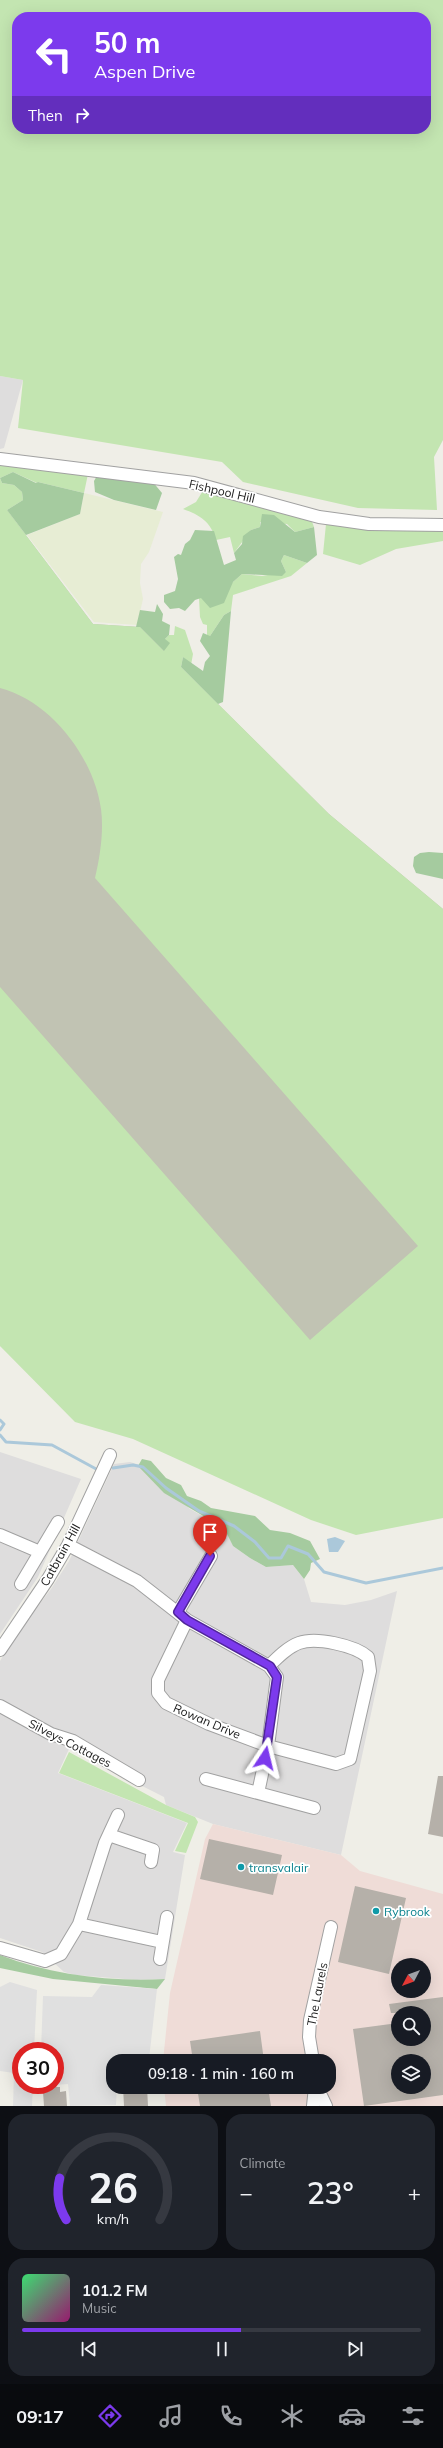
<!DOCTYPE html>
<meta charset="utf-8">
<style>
:root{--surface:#171b24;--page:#20242c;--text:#f1f3f6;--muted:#9ea1a6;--line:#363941;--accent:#7c3aed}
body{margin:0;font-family:Mulish,sans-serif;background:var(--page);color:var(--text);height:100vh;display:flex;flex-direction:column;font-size:15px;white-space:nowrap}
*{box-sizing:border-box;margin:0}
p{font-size:13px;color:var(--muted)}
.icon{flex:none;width:22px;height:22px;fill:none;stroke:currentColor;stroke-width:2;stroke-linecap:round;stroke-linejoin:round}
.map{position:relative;height:2106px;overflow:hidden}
.side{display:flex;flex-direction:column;gap:8px;padding:8px;background:#0d0f14;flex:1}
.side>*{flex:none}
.top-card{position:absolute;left:12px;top:12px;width:419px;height:122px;border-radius:16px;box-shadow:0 4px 16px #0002;background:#7c3aed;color:#fff;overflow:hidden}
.needle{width:26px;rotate:229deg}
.controls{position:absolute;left:391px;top:1958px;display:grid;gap:8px}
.controls a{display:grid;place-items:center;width:40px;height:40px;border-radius:50%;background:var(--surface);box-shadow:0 4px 16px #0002;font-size:20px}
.speed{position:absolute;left:12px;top:2042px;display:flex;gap:8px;font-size:20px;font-weight:700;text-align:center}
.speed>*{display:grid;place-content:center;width:52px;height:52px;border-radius:50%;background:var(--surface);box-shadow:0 4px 16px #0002;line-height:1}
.speed .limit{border:6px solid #d22;background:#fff;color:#111}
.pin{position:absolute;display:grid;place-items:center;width:34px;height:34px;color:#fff;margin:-41px -17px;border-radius:50% 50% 50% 0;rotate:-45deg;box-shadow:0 0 4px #0007}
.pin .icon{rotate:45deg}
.me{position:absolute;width:44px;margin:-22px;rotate:10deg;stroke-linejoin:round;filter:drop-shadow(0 0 3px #0008)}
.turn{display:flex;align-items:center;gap:14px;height:84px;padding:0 16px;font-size:18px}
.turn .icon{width:52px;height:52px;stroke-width:2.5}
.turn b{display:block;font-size:28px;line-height:34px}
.then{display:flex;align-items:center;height:38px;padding:0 16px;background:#0003;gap:8px;font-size:15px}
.big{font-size:30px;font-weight:600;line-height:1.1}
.side .tile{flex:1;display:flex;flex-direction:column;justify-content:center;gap:6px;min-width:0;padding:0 14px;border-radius:16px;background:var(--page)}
.side .dial{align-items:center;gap:0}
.dial svg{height:104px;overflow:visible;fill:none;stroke:var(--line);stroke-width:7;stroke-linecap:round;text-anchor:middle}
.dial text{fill:var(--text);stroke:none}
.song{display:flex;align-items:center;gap:12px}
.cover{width:48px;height:48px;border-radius:6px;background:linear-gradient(135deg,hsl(140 70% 55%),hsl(320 70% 35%))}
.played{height:4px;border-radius:2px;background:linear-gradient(90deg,var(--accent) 55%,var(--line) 55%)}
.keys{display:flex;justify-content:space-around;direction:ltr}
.heat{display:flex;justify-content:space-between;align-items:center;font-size:22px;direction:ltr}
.side .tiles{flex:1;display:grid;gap:8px;grid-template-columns:1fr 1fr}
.tile:last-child{grid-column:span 2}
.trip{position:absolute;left:106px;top:2054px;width:230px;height:40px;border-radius:16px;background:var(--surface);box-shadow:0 4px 16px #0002;font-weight:600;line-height:40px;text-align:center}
.tabs{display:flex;height:64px;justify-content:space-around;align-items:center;background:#090b0e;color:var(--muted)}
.tabs .icon{width:28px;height:28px}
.tabs .selected{color:var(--accent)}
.tabs b{font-size:18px;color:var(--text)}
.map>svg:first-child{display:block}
.residential{fill:#dedddd}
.commercial{fill:#efdcd7;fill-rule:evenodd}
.construction{fill:#c1c3b3}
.farmland{fill:#e7edd4}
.grass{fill:#c3e5b1;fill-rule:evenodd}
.forest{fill:#a5cb9f}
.parking{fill:#e0e0e0}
.water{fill:#abc8da}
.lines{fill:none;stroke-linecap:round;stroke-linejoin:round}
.stream{stroke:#abc8da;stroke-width:3}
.building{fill:#b5b0a9;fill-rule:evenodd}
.street-casing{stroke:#a1a1a1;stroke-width:14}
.street{stroke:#fff;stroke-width:12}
.route-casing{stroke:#51269a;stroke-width:10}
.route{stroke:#7c3aed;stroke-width:7}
.culture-dot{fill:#0f9aa8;stroke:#fff;stroke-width:1.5}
.labels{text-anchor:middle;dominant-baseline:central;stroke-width:3.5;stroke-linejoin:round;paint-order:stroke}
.street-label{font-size:12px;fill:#202020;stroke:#fff}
.culture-label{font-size:12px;fill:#0d838f;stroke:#fff;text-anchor:start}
</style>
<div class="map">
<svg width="443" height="2106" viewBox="0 0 443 2106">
<rect width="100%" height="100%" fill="#efeee7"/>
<!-- residential -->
<path class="residential" d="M0,376L23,380L4,448L0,449Z
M0,1452L81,1479L38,1577L0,1634Z
M130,1462L143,1466L190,1509L224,1528L233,1546L250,1558L266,1567L293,1565L304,1579L311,1602L345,1605L371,1600L397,1591L341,1855L213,1824L166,1805L164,1797L69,1749L58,1773L187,1823L173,1852L185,1855L165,1979L137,1980L75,1975L64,1972L42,1952L0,1938V1661L13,1639L51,1589L69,1561L114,1464Z"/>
<!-- commercial -->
<path class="commercial" d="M213,1824L341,1855L360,1871L443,1894V2106H166L164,2087H329V2061H163L170,1993L205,1839ZM398,1965H424V1991H398ZM398,2013H424V2039H398ZM398,2061H424V2087H398Z"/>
<!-- construction -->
<path class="construction" d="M0,501L93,624L140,627L329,814L443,909L412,1130L443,1167V1265L275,1417L0,1346Z"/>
<!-- farmland -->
<path class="farmland" d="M84,493L163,512L149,552L141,564L140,583L143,599L137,625L94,622L27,535L80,514Z"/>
<!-- grass -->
<path class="grass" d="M0,0H443V440L434,457L437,510L358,508L243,482L222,462L18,428L23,380L0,376ZM17,17H426V129H17Z
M0,464L88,474L84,493L38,482L37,483L13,472L0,478L2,483L14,485L22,492L23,500L7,510L93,624L140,627L164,651L165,639L169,635H174L175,626L185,630L193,654L191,665L183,657L181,667L329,814L443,909V1518L356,1535L311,1520L133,1439L75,1422L0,1346V987L310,1340L418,1246L95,878C100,857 104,831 101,809C94,758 51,701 0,688Z
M204,489L311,519L314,527L295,532L287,524L260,522V527L251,530L234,553L230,537L216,540C211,522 200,515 183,509L196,502Z
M326,524L443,529V541L396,549L360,565L323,554Z
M284,555L307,563L291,576L233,595L231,611L224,615L210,636H207V625L203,624L200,617L199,598L233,582L242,574L262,576L286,572L281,561Z
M69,1752L166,1805L195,1817L198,1822L186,1853L175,1851L188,1823L59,1773Z"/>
<!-- forest -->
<path class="forest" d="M13,472L36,483L38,482L84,493L80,514L26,535L7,510L23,500L22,492L14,485L2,483L0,478Z
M98,474L152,481L162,493L156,510L114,500L95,492L94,481Z
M262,514L274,515L295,532L314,527L317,555L307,563L284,555L281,561L286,572L282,576L242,574L233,582L224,603L210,608L201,598L195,600L185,611L179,608L170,609L164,602V595L175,591L178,579L174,557L178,554L181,555L185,544L190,540L195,530L214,531L224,565L236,560L234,553L242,544L243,536L251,530L260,527Z
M157,604L163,614L162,621L170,625L169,635L165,639L170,643L164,651L140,627H136L140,610L155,612Z
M231,611L223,702L218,704L181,667L183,657L203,671L205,662L210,656L200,641L203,633L210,636L224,615Z
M429,852L443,853V879L416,873L413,866L414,857L420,853Z
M142,1459L151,1461L166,1478L181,1485L187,1496L201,1501L211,1508L255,1516L270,1530L290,1533L310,1541L320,1559L311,1563L310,1570L304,1579L293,1565L266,1567L250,1558L233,1546L224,1528L164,1493L138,1466Z
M0,1955C51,1975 110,1982 165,1979L157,1989L53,1979L0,1968Z"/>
<!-- parking -->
<path class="parking" d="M10,1982L37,1990L34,2051H21V2085H33L32,2106H13L14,2073L0,2071V1987Z
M101,1985L157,1989L149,2059L113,2061V2087H117L116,2105L70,2106L68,2084L55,2085V2051H41L43,1996L92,1997Z"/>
<!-- water -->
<path class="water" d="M335,1537L345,1541L338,1552H329L327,1539Z"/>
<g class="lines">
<!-- stream -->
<path class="stream" d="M0,1420L4,1424L0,1430
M0,1435L6,1442L52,1445L98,1470
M113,1468L133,1465L143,1467L166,1488L199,1511L234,1526L255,1542L269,1558H281L288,1546L308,1554L324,1572L366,1583L443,1568"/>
</g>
<!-- building -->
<path class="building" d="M438,1776H443V1837L428,1834Z
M209,1839L282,1855L273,1895L200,1879Z
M355,1886L406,1898L389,1974L338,1962Z
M443,1997V2095L364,2106L353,2029L398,2023V2039H424V2013H391L389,2004ZM398,2061H424V2087H398Z
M260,2031L264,2061H193L190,2041Z
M49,2087H60V2092L66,2091L67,2106H44L43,2092H49Z
M123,2087H147L148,2106H124Z
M197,2087H268L271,2106H200Z"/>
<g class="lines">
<defs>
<path id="street" d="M0,459L194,483L319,517L341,520L369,524L443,525
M0,1535L40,1552
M68,1545L137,1581L187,1620L269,1666L277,1677L268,1746L258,1793
M21,1584L58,1522
M178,1612L211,1556
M187,1620L158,1680V1693L166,1703L209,1724L268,1746L336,1764L350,1759L370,1671L368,1657C354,1645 316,1637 299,1643C288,1647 278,1657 269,1666
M0,1650L48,1579L68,1545L110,1455
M0,1706L51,1734L73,1741L139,1780
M206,1779L314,1808
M109,1835L153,1850L151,1862
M79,1924L162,1942
M0,1948L45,1961L61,1954L79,1924L105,1843L118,1815
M160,1959L167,1917
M313,2061L309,2037L310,2020L331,1927
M317,2087L326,2106
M313,2106L315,2087"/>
</defs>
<!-- street casing -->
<use href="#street" class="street-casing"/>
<!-- street -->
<use href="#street" class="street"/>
</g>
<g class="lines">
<defs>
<path id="route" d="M210,1556L178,1612L187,1620L270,1666L277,1677L265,1758"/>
</defs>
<!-- route casing -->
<use href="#route" class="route-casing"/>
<!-- route -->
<use href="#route" class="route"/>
</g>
<!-- markers -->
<g class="culture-dot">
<circle cx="241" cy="1867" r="4"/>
<circle cx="376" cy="1911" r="4"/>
</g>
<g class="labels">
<!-- street labels -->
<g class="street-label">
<text transform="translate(222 491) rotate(13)">Fishpool Hill</text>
<text transform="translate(60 1555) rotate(-61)">Catbrain Hill</text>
<text transform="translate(207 1721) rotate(23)">Rowan Drive</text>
<text transform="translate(70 1743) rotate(27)">Silveys Cottages</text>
<text transform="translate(317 1994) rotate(-79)">The Laurels</text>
</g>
<!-- culture labels -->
<g class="culture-label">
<text x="249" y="1867">transvalair</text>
<text x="384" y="1911">Rybrook</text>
</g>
</g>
</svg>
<div class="controls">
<a><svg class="needle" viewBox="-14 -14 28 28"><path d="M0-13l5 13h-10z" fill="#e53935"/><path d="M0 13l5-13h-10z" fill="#9ea1a6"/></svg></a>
<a><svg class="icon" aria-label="search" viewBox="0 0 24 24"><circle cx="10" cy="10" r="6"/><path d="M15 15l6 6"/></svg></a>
<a><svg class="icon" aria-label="layers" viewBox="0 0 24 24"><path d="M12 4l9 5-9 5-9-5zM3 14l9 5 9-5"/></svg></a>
</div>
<div class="speed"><div class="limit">30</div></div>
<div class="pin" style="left:210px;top:1556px;background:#d93025"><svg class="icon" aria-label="arrive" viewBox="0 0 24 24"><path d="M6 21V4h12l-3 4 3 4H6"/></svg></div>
<svg class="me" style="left:265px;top:1758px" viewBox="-20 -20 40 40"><path d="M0-17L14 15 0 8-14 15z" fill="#7c3aed" stroke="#fff" stroke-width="4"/></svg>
<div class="trip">09:18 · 1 min · 160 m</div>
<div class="top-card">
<div class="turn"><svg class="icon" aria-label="left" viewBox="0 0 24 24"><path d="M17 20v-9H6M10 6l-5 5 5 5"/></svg><div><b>50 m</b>Aspen Drive</div></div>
<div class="then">Then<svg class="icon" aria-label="right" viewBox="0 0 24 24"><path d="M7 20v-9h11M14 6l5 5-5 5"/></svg></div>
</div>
</div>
<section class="side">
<div class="tiles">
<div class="tile dial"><svg viewBox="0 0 100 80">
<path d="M14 69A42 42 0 1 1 86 69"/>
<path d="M14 69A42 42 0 0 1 9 37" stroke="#7c3aed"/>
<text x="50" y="56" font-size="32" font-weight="700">26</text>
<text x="50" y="72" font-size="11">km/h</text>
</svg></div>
<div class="tile"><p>Climate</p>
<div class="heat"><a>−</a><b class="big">23°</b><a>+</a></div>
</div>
<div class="tile">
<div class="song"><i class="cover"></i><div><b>101.2 FM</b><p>Music</p></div></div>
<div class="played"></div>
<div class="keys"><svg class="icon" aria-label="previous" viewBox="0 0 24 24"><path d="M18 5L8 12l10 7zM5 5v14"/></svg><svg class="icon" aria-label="pause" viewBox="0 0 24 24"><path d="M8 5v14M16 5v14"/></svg><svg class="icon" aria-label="next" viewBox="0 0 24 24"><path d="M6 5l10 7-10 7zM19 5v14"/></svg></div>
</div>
</div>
</section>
<nav class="tabs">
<b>09:17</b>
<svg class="icon selected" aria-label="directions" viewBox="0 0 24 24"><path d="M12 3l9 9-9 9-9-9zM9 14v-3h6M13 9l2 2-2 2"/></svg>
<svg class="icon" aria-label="music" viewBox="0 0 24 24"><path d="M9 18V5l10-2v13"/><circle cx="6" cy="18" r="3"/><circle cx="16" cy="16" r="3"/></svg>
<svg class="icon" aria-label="phone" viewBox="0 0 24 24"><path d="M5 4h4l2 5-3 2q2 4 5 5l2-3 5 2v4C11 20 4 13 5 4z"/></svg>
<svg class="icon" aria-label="climate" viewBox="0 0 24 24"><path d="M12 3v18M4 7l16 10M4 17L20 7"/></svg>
<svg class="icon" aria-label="car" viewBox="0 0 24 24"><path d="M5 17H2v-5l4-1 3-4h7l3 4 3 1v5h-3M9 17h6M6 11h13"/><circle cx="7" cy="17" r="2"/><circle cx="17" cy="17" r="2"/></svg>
<svg class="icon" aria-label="filters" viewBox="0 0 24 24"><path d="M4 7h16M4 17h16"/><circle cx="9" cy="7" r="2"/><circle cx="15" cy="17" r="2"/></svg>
</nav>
